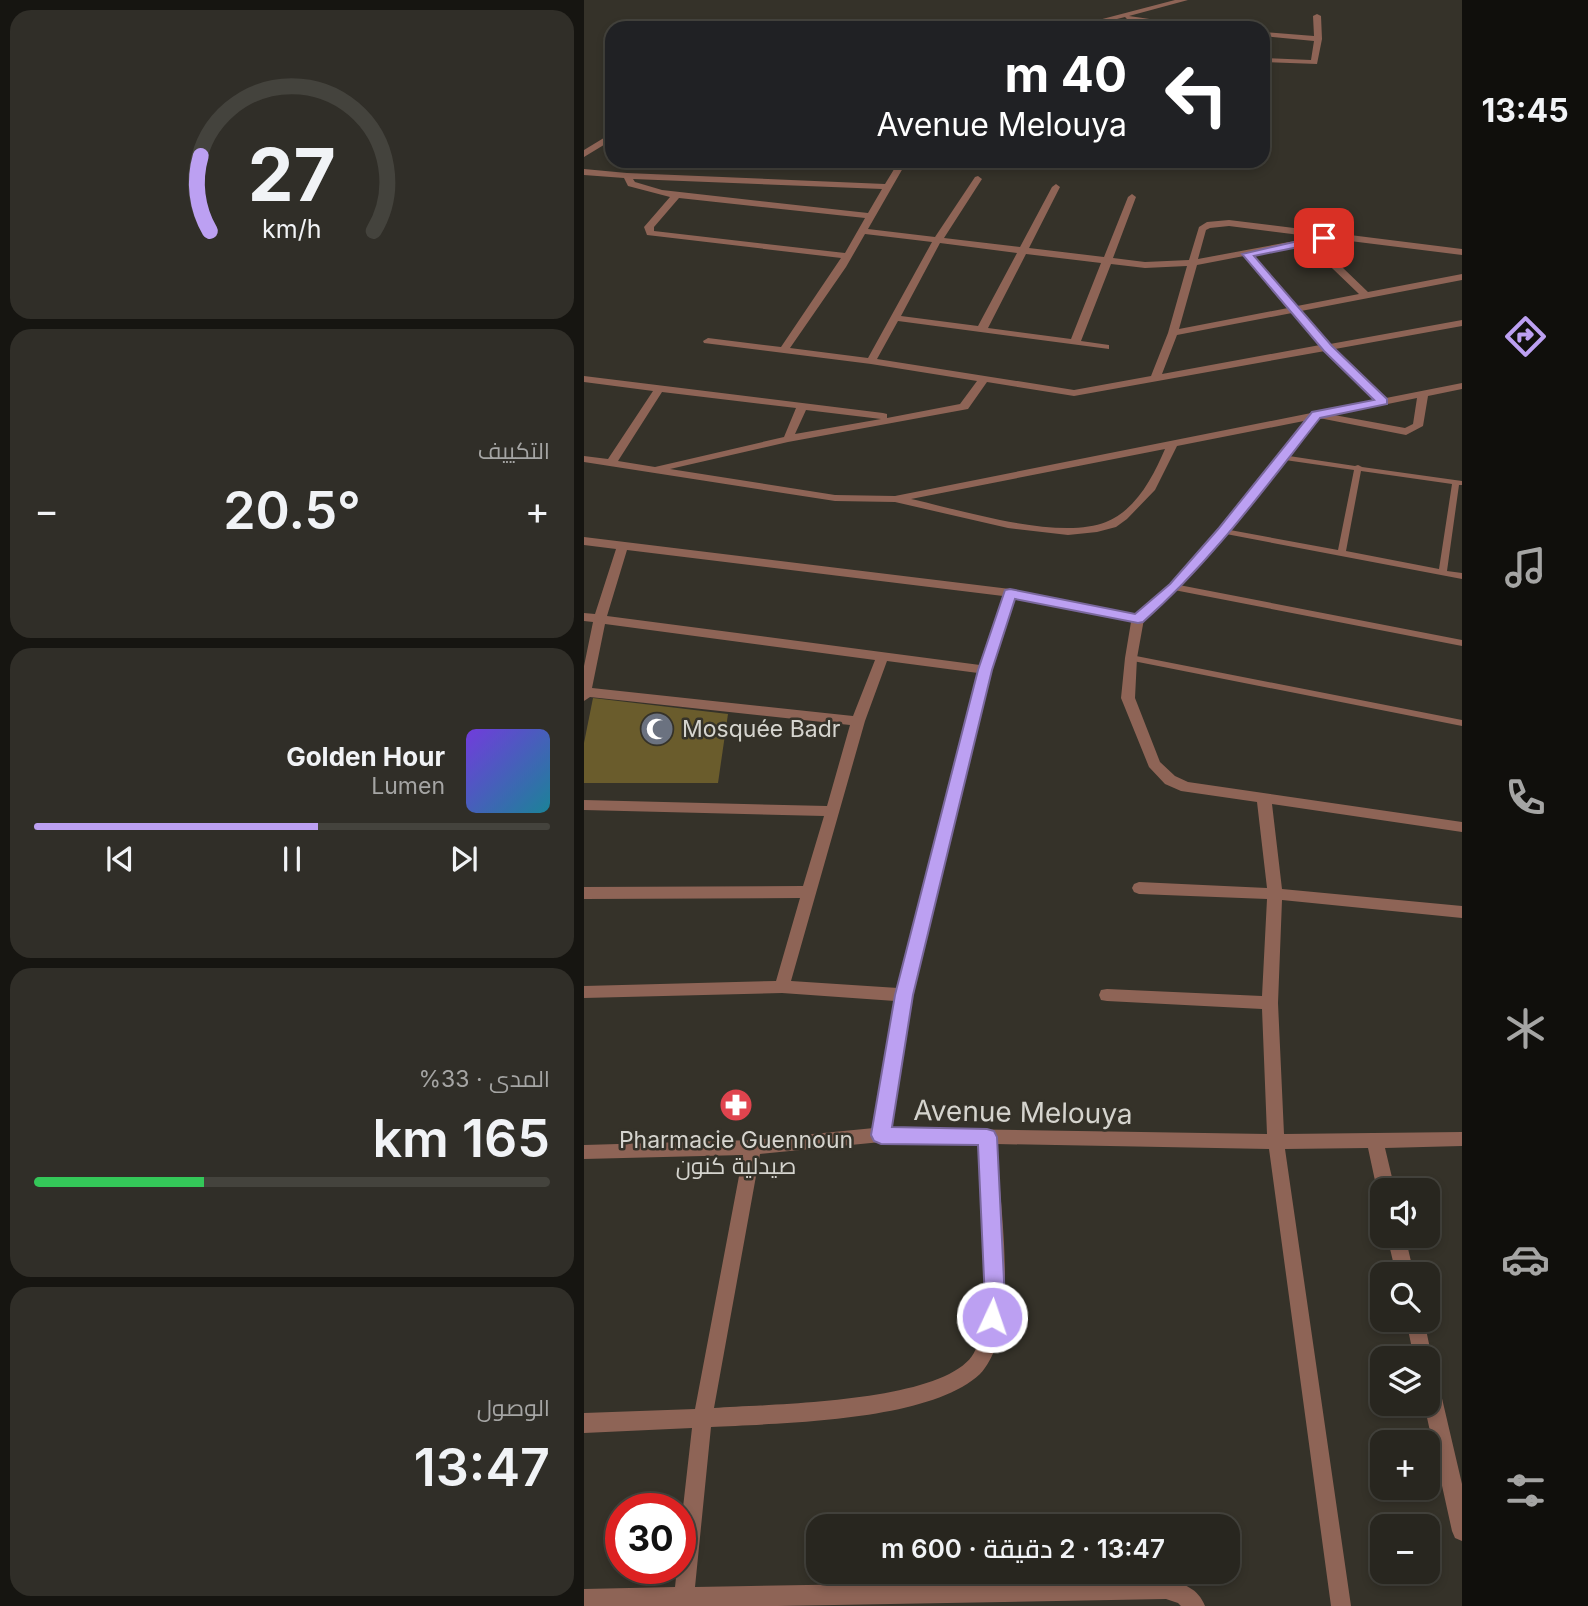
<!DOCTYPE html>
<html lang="ar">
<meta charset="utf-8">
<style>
:root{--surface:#28261f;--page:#302e28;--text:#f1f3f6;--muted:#a5a5a4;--line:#44433d;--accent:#bca0f2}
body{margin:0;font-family:Inter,Cairo,sans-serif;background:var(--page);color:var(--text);direction:rtl;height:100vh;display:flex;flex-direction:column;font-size:26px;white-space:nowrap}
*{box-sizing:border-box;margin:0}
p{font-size:23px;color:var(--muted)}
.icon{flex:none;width:38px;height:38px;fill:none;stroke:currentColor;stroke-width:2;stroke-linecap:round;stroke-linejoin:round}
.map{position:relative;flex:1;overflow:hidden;direction:ltr}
.drawer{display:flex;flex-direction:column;gap:10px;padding:10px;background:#161511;width:584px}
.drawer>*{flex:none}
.top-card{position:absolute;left:21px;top:21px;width:665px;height:147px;border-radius:21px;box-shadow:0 4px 10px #0003,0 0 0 2px var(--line);direction:rtl;background:#202124;color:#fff;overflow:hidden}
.tools{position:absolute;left:786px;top:1178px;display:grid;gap:14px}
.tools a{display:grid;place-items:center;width:70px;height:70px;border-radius:14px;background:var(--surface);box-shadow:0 4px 10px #0003,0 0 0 2px var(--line);font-size:35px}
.speed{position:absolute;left:21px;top:1493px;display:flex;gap:14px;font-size:35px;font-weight:700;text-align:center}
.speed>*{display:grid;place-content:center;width:91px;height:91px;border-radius:50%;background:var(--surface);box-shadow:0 4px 10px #0003,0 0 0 2px var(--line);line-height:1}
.speed .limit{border:10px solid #d22;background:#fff;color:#111}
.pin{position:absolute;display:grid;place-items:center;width:60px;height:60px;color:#fff;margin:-30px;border-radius:14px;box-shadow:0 4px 10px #0006}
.me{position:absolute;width:77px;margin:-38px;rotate:3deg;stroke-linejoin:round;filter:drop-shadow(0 0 5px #0008)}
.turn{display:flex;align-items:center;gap:24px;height:147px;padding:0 28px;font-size:32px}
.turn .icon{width:91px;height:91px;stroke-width:2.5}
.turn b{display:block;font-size:49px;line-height:60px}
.big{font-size:52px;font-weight:600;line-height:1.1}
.drawer .widget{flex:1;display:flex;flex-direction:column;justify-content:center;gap:10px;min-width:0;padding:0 24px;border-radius:21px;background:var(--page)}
.drawer .dial{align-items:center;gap:0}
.dial svg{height:182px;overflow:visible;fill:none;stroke:var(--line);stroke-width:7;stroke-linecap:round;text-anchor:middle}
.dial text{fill:var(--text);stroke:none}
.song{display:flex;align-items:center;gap:21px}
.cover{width:84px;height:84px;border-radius:10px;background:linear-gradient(135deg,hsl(260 70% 55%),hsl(190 70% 35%))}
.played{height:7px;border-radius:4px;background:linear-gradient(90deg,var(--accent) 55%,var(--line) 55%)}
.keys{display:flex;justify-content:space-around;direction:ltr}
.heat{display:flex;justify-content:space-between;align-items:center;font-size:38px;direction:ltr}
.charge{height:10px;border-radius:5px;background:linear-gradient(90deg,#34c759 33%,var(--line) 0)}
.trip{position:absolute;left:222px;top:1514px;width:434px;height:70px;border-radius:21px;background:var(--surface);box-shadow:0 4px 10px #0003,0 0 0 2px var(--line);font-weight:600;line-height:70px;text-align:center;direction:rtl}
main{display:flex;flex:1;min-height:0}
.tabs{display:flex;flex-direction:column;width:126px;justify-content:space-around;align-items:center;background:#100f0c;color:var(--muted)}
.tabs .icon{width:49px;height:49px}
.tabs .on{color:var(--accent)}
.tabs b{font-size:32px;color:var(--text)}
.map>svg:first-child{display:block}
.building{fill:#6a5c2c}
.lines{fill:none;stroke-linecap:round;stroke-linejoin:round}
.service{fill:#8e6456;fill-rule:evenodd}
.minor{fill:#8e6456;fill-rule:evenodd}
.route{fill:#bca0f2;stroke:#7a689d;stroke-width:2}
.labels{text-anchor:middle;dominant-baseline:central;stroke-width:5;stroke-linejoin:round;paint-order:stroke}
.poi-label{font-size:23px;fill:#d5d4ce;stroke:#353229;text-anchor:start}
.near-street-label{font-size:28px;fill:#d5d4ce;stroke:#353229}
</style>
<main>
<nav class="tabs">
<b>13:45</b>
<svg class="icon on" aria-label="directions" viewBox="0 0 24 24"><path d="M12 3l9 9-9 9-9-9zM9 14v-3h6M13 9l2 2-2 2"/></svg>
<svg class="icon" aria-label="music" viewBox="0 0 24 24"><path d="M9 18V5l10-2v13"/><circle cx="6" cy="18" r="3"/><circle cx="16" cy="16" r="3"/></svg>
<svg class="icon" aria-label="phone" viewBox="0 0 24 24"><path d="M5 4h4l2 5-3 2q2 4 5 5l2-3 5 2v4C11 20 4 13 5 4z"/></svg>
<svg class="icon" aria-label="climate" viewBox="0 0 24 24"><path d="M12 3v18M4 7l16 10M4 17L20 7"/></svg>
<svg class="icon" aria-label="car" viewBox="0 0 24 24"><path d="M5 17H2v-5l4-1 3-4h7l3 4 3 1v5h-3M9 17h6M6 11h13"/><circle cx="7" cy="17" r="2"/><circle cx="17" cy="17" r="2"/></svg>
<svg class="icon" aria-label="filters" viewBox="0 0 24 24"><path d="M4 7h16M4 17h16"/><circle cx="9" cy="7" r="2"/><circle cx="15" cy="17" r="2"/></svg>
</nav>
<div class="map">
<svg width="878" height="1606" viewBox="0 0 878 1606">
<rect width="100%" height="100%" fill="#353229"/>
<!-- building -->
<path class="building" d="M9,698L144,714L134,783H0V743Z"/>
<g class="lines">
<!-- service -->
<path class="service" d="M729,413H732L736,415L705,456L771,466L774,465L778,467L878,481V485H875L863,571L878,573V579L642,534L595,585L878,640V646L590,590L557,621H551L550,619L551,617C618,556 674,486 729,413ZM701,460L770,470L754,550L646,530ZM777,471L868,484L855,569L762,551Z
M547,655L878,720V726L544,660L543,658L544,656Z"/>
<!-- minor -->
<path class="minor" d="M591,0H604L545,16L627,28H605L544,20L541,17L497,28H484Z
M733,14L737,16L738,39L733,64L679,62V58L727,60L730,41L679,36V32L730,36L729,16Z
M28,133V140L0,157V150Z
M315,165L319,168L284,229L351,237L391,177L394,176L398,179L360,238L436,247L468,187L472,184L476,187L445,248L520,257L544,197L548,194L552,197L529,258L561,262L605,260L615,227L623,222L645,220L878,249V255L750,239L732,242L784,292L878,274V280L717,311L746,344L878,320V326L751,349L802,398L878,383V389L844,396L839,426L822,435L735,418L593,446L571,490L543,519L532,527L513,532L484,535L424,528L311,502L251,501L0,462V456L24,459L69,391L0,382V376L299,413L303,414V418L376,404L393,381L287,364L120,343L119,341L124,338L197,347L257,258L63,235L60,227L86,197L44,186L40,178L0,175V169L43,173L301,184L312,166ZM49,179L298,189L284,213L78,190L51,182ZM95,198L281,218L261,253L70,231V227ZM645,226L732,237L614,259L622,230L626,228ZM281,234L348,242L284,358L206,348L262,267ZM356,243L433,253L394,326L317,316ZM723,244L775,294L713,306L668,254ZM442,254L517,263L487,339L404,328ZM660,256L704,308L595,329L613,265ZM527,264L561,268L603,266L584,333L567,376L490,390L293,359L314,321L525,349V345L497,341ZM708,313L736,345L578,374L593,335ZM741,351L792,400L311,496L251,495L86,469L204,442L384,409L403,382L490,396ZM78,392L212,408L200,437L71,467L34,461ZM833,398L829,424L821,428L750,415ZM222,410L297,419L211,434ZM581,449C569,477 552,510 522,522C475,541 377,510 327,499Z
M0,537L426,589L558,616L560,619L553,658L551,698L576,762L591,776L604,782L878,822V832L688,804L698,889L878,906V918L698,900L694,1003L700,1134L878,1132V1146L801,1148L811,1190H798V1196L793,1190L784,1148L701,1149L767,1606H747L685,1149L412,1144C416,1200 430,1295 412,1347C408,1356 403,1367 396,1374C345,1422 196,1423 127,1427L111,1587L582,1579C600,1584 614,1588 621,1606H597L594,1603L582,1599L194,1606H0V1589L91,1587L93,1568H96V1534L108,1428L0,1433V1413L111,1409L159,1155L0,1159V1145L169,1140L290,1128L311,1001L198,993L0,998V986L192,981L216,898L0,899V887L219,886L240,816L0,810V800L243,806L266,725L6,697L0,701V666L9,622L0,621V613L11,614L32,549L0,545ZM43,550L419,596L396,665L23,616ZM431,598L547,622L541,658L537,698L565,767L581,784L597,791L673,802L683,888L555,882L550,884L548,888L550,892L555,894L683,899L678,996L523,989L517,990L515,995L517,1000L523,1001L678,1009L683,1134L307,1128L328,995L407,670ZM21,624L291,660L269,716L8,688ZM303,661L394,673L314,988L207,981L281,721ZM297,1142L395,1144C398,1191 414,1319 388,1356C355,1403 185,1404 130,1408L176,1154Z
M803,1236H821L830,1274H812Z
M822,1320H840L848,1358L846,1364L844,1365V1358H830Z
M844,1368L851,1370L853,1377L878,1484V1541L871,1538L868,1531L840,1404H844Z"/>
</g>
<!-- route -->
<path class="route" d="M740,235L746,238L744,241L670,256L748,346L803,399V404L736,418C680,489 627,562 559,622L554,623L431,599L408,670L329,995L308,1127L403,1129L410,1131L413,1137L421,1301L416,1324L408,1327L401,1324L398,1317L401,1301L394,1145L297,1144L290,1141L287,1135L311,995L394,670L421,590L426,589L551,614L586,584L635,528L728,412L790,400L740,351L658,254Z"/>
<!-- icons -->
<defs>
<symbol id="mosque-disc" viewBox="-11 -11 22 22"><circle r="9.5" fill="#6b7280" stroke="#353229"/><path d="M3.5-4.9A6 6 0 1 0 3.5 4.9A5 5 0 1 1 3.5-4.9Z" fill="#fff"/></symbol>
<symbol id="pharmacy-disc" viewBox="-11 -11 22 22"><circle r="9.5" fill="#e0444e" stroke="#353229"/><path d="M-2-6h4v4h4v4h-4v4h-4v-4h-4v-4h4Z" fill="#fff"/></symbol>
</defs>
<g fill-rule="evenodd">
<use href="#mosque-disc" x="54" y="710" width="38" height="38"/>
<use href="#pharmacy-disc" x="133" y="1086" width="38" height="38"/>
</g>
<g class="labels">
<!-- poi labels -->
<g class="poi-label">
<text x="98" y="729">Mosquée Badr</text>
<text x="152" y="1140" text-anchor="middle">Pharmacie Guennoun<tspan x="152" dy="26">صيدلية كنون</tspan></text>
</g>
<!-- near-street labels -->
<g class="near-street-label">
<text transform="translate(439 1112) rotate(1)">Avenue Melouya</text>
</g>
</g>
</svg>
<div class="tools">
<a><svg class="icon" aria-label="sound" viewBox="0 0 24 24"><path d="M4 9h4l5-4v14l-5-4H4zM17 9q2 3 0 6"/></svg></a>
<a><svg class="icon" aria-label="search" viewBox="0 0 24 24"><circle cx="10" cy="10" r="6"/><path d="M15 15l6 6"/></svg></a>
<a><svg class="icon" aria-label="layers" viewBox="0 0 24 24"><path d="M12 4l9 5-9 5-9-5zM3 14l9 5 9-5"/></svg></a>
<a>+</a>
<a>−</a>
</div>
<div class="speed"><div class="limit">30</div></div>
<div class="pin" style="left:740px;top:238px;background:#d93025"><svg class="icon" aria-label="arrive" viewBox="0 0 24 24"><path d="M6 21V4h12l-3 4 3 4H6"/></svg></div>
<svg class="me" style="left:408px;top:1317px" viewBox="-20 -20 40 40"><circle r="17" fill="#bca0f2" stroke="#fff" stroke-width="3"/><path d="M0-11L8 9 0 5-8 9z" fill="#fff"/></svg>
<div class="trip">13:47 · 2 دقيقة · 600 m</div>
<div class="top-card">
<div class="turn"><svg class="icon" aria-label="left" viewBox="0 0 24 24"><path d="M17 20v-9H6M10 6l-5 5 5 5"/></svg><div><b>40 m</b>Avenue Melouya</div></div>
</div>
</div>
<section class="drawer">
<div class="widget dial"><svg viewBox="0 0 100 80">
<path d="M14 69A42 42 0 1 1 86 69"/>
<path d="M14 69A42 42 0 0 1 10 36" stroke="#bca0f2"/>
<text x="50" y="56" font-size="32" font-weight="700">27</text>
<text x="50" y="72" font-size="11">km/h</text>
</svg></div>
<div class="widget"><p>التكييف</p>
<div class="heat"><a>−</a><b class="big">20.5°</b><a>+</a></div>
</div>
<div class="widget">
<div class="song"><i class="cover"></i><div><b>Golden Hour</b><p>Lumen</p></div></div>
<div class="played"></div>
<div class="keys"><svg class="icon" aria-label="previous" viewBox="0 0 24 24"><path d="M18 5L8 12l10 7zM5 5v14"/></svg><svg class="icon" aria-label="pause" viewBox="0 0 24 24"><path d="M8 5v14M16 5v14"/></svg><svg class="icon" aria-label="next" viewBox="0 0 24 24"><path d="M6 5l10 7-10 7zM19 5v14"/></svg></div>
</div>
<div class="widget"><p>المدى · 33%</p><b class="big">165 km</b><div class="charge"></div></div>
<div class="widget"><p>الوصول</p><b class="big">13:47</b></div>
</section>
</main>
